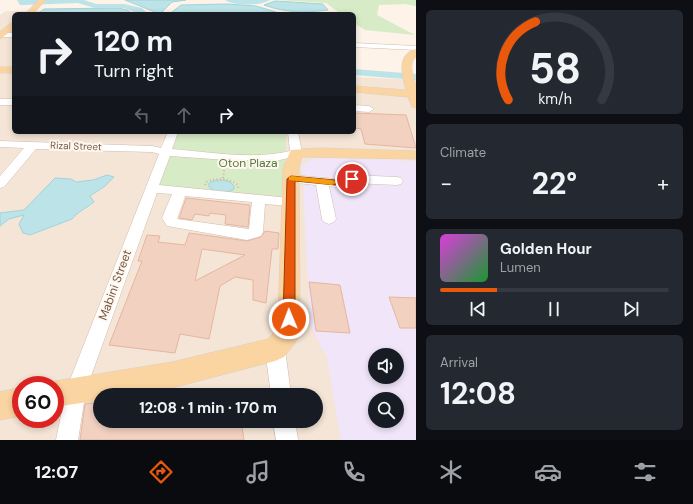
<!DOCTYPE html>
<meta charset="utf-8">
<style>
:root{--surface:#171b24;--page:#242831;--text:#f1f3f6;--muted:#9ea1a6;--line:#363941;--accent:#ea580c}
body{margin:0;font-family:"DM Sans",sans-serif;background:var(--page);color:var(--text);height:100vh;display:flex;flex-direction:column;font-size:15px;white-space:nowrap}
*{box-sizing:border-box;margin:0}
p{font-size:13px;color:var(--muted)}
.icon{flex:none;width:22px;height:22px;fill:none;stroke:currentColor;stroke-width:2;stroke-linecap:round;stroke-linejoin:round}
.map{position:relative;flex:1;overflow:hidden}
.drawer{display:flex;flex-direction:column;gap:10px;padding:10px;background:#0d0f14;width:277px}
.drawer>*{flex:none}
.banner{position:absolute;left:12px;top:12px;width:344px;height:122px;border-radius:6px;box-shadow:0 2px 6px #0003;background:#171b24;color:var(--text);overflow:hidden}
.controls{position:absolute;left:368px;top:348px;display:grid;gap:8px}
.controls a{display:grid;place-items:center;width:36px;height:36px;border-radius:50%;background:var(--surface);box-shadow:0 2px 6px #0003;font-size:20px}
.speed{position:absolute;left:12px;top:376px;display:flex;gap:8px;font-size:20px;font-weight:700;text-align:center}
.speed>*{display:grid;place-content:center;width:52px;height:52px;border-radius:50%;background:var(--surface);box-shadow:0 2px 6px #0003;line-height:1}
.speed .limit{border:6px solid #d22;background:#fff;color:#111}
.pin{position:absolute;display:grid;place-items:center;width:34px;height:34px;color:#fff;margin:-17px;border:2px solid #fff;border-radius:50%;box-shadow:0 1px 4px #0007}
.me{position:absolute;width:44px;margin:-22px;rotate:359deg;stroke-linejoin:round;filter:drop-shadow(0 0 3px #0008)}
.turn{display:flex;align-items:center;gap:14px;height:84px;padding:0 16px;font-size:18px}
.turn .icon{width:52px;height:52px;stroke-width:2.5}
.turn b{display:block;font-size:28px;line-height:34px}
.lanes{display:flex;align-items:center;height:38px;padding:0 16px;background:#0003;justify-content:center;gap:20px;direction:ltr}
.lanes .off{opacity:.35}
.big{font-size:30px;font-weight:700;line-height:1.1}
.drawer .widget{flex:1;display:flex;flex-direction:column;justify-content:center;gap:6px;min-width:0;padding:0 14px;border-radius:6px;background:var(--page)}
.drawer .dial{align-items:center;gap:0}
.dial svg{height:104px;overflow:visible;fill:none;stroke:var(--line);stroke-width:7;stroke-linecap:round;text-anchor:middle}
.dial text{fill:var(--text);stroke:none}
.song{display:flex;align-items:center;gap:12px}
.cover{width:48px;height:48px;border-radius:6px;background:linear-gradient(135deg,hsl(300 70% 55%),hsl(130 70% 35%))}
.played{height:4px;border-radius:2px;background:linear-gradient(90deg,var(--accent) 25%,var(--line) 25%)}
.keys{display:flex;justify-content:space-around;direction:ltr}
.heat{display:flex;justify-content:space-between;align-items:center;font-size:22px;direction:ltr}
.trip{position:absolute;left:93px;top:388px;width:230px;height:40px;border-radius:20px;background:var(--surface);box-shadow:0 2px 6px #0003;font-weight:700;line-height:40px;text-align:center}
.tab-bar{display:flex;height:64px;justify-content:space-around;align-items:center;background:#090b0e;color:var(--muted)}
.tab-bar .icon{width:28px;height:28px}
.tab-bar .selected{color:var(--accent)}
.tab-bar b{font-size:18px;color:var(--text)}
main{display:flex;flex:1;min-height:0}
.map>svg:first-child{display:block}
.residential{fill:#f4e5d6;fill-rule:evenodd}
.education{fill:#f0e5f9;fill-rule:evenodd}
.green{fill:#d7ebc6}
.water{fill:#bce3e7;stroke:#a2d3d9}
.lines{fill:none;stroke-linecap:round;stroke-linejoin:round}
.river{fill:#bce3e7;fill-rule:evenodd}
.building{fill:#f2d1c0;stroke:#e5b6a0;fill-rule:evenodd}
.minor-casing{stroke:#d1bdb0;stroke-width:1}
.major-casing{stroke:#d9d1cd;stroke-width:1}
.path{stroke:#d7b4a2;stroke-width:2;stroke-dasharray:1 2.5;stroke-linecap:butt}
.minor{fill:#fff;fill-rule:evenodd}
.major{fill:#fad4a1;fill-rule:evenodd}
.route{fill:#ea580c;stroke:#983908}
.slow{fill:#f59e0b}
.labels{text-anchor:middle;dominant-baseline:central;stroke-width:4;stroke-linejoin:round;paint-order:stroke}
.far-street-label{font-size:10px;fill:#77594c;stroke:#fff8ef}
.park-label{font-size:12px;fill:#547741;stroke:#fff8ef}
.street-label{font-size:12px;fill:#77594c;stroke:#fff8ef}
</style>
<main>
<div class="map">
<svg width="416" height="440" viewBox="0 0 416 440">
<rect width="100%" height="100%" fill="#fdf3e8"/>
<!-- residential -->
<path class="residential" d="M6,11H44L42,14H14V132H354V77L416,80V440H0V226L9,219L24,215L31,235L72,219L75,215L86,209L94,203L90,196L105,186L113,177L107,175L93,180L76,182L55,178L24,210L0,213V15ZM375,355H397V377H375ZM21,385H55V419H21ZM100,395H316V421H100ZM375,399H397V421H375Z"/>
<!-- education -->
<path class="education" d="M315,158L416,161V440H341L327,358L310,325L302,165ZM375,355H397V377H375ZM375,399H397V421H375Z"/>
<!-- green -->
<path class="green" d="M279,0H416V6L405,4L379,5L377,15L415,35L365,30L354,23V14H341L326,3Z
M179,132H286L285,199L159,186Z"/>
<!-- water -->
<path class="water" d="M125,0H186L172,2L160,14Z
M275,1L323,4L328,10C304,13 287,13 264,5Z
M227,4L256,6L276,12L171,14L172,12L181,5Z
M118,8L127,10L133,14H37L44,9Z
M107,175L114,177L105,186L90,196L94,202C87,208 76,213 72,219L30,235L23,233L19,224L24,215L9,219L0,226V213L24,210L55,178L71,179L76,182L93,180Z
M223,180L230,182L234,186V189C227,194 215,193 209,187V183L213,181Z"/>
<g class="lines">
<!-- river -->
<path class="river" d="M17,0H84L96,4H124L142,8L148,14H139L124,8H95L78,3L23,5H20Z
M225,0H270C261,6 234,6 225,0Z
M354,69L416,74V80L354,75Z"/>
</g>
<!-- building -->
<path class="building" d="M354,113L406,115L416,148L365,144L361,129L354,128Z
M186,198L250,205L248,227L225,224L226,215L210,213L209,216L195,214L192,220L179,218Z
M265,231L279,233L278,249H272L266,303L253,300V280L235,277L220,286L209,339L180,334L175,353L109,345L142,261H138L147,235L160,236L158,242L185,245L189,233L247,241L261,237ZM202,249L245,255L195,281Z
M309,282L340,285L350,333L316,331Z
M389,297L416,298V328H400Z
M100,402V421H241L244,440H80L85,404Z"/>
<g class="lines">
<defs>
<path id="minor" d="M0,33H14V37H0Z
M354,43L416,46V50L354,47Z
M0,99H14V105H0Z
M354,105L369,106L374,109L369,112L354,111Z
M168,132H178L172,149C208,152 255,160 290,151L288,132H298L302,153L300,155L276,161L227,160L170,156L159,185L290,198L295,199L297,202L295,205L290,206L265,204L263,232L261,236L247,240L167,226L162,218L172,194L157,193L86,390L78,440H56L66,390L159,154L152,152L36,149L4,187L0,188V176L24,148L0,147V141L152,146L161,148ZM185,196L252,202L249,229L177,219Z
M291,175L335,179L352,175L397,177L401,178L403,181L401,184L397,185L352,183L335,187L329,186L336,219L334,222L329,224L324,222L322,219L316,185L287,182L285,179L287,176Z
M275,340L282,343L285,349L291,395H271L265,349L268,343Z
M273,421H295L298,440H276Z"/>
<path id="major" d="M39,0H46L33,14H25Z
M11,23H14V29L0,39V32Z
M416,49V57C407,65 415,77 416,88C416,94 416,101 416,108L412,107L408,97L354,92V86L406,90C402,75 396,54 416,49Z
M0,67H14V73H0Z
M321,148L416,151V159L302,157L299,168L300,319L299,335L295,343L284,357L275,361L172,388L129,395H100V400L55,407V385H45L55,381L172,362L268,339L276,330L278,319L283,168L291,150Z
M21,388V416L0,420V392Z"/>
</defs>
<!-- minor casing -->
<use href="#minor" class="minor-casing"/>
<!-- major casing -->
<use href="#major" class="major-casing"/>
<!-- path -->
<path class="path" d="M223,178L225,164
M205,185L206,182C218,177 228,178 238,185V189"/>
<!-- minor -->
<use href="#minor" class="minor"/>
<!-- major -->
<use href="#major" class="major"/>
</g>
<!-- route -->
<path class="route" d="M291,176L335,180L352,177L357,179L355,181L335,185L295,181V319L293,322L289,324L285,322L283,319L287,179Z"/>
<!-- slow -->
<path class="slow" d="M292,176L332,180L337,182L332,185L289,180V177Z"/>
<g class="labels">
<!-- far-street labels -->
<g class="far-street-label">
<text transform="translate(76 146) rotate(2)">Rizal Street</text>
</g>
<!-- park labels -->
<g class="park-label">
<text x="248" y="163">Oton Plaza</text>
</g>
<!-- street labels -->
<g class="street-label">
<text transform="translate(115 285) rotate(-70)">Mabini Street</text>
</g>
</g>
</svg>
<div class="controls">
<a><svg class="icon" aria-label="sound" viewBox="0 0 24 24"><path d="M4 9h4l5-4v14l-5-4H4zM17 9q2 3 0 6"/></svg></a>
<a><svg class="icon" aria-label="search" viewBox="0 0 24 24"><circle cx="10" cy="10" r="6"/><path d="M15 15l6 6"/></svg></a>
</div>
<div class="speed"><div class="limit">60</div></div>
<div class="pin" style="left:352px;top:179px;background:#d93025"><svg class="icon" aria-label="arrive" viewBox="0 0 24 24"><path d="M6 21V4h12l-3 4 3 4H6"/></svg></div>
<svg class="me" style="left:289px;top:319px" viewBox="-20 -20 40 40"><circle r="17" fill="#ea580c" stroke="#fff" stroke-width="3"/><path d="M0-11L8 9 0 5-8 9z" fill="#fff"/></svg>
<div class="trip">12:08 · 1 min · 170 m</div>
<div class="banner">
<div class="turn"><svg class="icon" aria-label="right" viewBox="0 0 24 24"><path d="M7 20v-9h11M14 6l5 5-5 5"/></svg><div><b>120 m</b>Turn right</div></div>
<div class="lanes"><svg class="icon off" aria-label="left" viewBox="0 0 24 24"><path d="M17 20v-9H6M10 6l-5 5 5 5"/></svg><svg class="icon off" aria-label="ahead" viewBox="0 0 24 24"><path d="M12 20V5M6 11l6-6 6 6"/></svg><svg class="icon" aria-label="right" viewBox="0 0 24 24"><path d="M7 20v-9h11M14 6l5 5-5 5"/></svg></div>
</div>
</div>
<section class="drawer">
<div class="widget dial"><svg viewBox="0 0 100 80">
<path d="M14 69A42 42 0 1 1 86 69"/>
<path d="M14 69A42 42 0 0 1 35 9" stroke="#ea580c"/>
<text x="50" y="56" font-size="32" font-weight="700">58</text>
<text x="50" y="72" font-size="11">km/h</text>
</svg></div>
<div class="widget"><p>Climate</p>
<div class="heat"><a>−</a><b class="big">22°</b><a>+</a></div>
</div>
<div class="widget">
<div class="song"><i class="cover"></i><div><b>Golden Hour</b><p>Lumen</p></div></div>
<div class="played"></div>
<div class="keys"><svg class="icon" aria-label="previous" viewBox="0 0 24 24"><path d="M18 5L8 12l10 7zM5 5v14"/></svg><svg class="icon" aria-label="pause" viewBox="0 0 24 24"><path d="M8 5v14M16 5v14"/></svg><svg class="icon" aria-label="next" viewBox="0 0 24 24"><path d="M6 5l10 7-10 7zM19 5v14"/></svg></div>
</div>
<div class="widget"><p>Arrival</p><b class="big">12:08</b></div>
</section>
</main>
<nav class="tab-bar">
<b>12:07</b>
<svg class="icon selected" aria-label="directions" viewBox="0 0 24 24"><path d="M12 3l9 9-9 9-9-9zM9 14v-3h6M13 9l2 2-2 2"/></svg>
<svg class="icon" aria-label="music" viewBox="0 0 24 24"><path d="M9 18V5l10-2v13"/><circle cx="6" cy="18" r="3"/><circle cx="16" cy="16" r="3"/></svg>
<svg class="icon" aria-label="phone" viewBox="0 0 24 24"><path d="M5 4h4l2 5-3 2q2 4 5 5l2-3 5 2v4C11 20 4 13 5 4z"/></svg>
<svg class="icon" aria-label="climate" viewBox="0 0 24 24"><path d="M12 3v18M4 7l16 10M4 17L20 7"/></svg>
<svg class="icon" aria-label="car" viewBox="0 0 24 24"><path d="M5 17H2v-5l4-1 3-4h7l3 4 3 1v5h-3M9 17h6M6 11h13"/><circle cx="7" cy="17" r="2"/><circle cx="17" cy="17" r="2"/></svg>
<svg class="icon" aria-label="filters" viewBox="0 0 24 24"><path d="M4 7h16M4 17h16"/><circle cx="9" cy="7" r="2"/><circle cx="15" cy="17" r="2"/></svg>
</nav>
